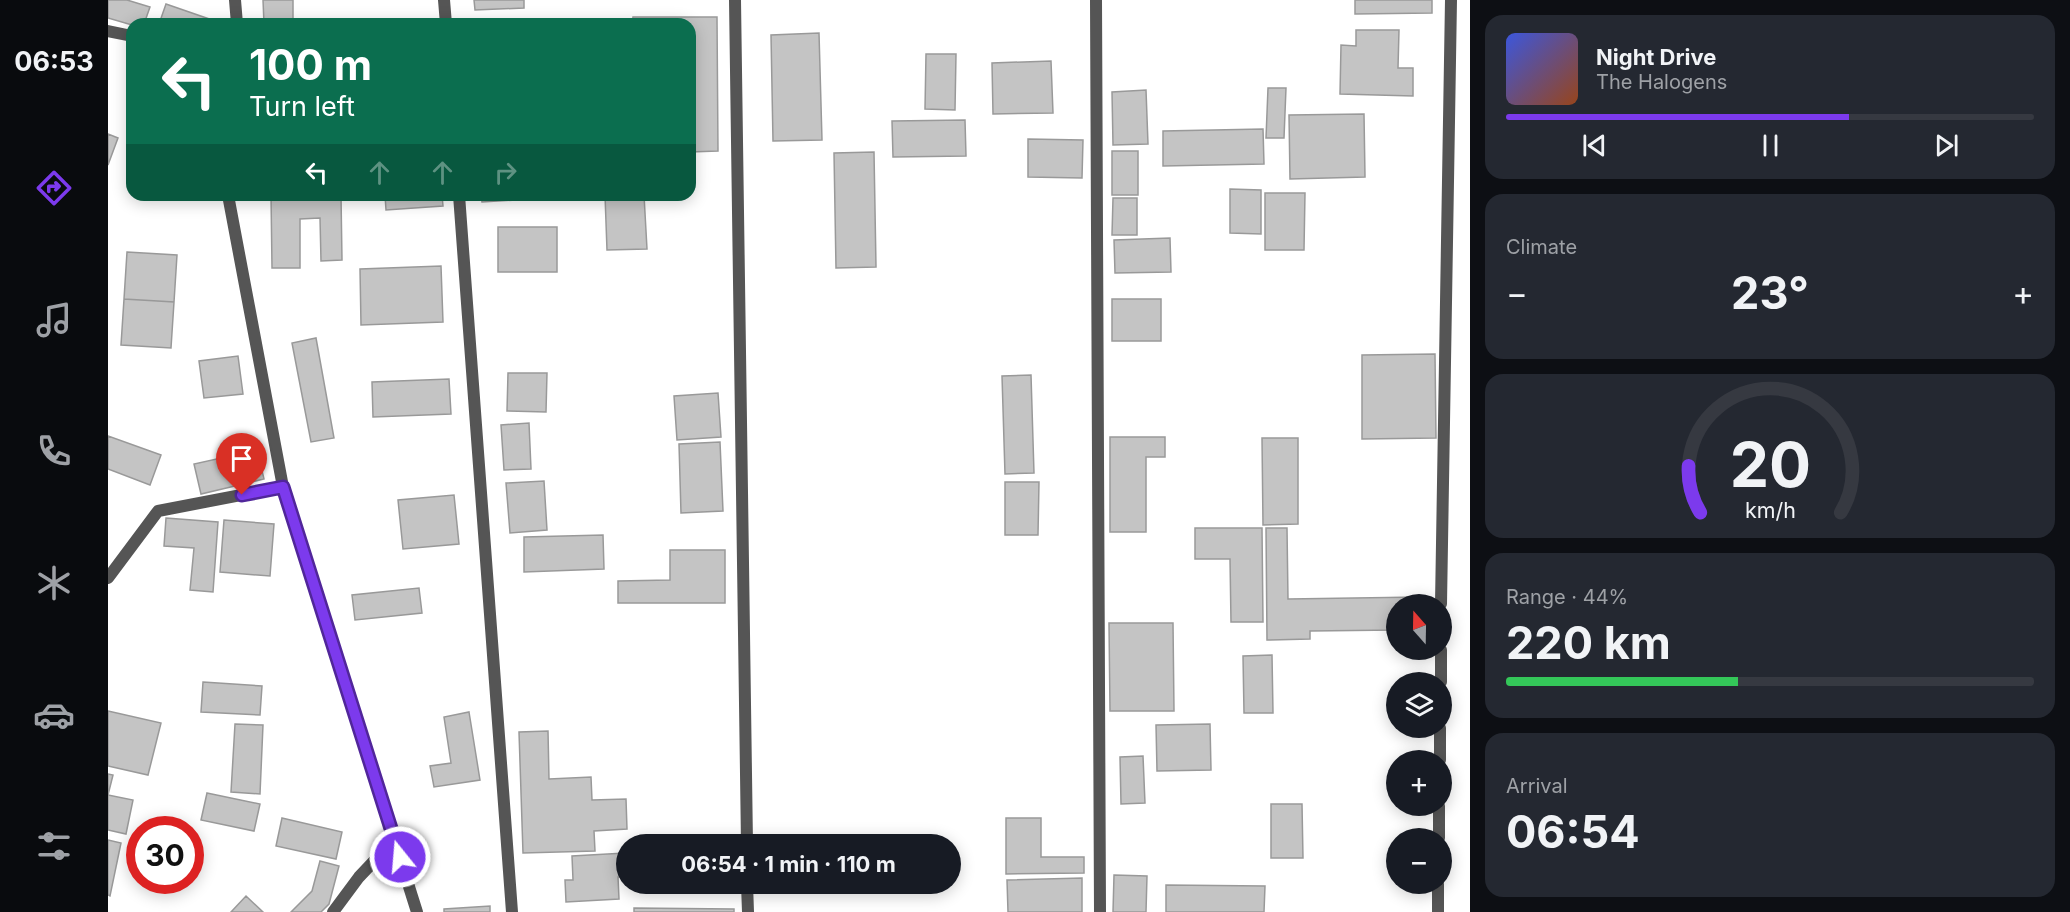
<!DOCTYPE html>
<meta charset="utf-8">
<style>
:root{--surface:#171b24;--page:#242831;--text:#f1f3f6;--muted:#9ea1a6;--line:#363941;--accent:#7c3aed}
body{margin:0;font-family:Inter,sans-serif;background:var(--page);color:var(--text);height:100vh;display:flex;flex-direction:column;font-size:22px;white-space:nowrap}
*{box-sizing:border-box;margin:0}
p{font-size:20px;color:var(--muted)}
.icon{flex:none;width:33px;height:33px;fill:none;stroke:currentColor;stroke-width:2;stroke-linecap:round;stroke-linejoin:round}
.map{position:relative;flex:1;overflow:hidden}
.drawer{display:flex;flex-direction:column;gap:15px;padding:15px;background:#0d0f14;width:600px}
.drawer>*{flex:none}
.top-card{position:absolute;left:18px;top:18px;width:570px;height:183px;border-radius:18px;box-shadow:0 3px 15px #0003;background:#0b6e4f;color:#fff;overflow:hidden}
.needle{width:39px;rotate:340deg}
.controls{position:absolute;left:1278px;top:594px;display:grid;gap:12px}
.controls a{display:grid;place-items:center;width:66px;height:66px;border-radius:50%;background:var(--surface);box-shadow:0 3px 15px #0003;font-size:30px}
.speed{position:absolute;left:18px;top:816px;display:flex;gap:12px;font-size:30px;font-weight:700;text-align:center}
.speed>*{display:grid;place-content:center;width:78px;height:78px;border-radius:50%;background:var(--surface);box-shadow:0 3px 15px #0003;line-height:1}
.speed .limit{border:9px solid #d22;background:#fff;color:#111}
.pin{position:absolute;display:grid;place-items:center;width:51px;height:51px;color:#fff;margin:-62px -26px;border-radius:50% 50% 50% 0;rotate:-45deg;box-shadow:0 0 6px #0007}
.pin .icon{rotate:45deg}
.me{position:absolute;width:66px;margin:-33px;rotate:343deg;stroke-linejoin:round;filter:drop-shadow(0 0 4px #0008)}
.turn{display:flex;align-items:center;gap:21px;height:126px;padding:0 24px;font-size:27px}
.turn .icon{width:78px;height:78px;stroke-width:2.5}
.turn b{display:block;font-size:42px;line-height:51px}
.lanes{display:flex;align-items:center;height:57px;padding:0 24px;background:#0003;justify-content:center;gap:30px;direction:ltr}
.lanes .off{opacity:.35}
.big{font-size:45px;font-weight:700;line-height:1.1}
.drawer .tile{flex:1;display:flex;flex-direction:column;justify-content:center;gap:9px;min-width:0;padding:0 21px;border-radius:18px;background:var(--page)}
.drawer .dial{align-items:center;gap:0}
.dial svg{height:156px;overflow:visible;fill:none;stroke:var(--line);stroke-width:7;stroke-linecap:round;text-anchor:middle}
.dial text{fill:var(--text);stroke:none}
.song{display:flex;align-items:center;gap:18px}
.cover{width:72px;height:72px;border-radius:9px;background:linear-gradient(135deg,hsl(230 70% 55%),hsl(20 70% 35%))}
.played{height:6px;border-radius:3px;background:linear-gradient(90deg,var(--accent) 65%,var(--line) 65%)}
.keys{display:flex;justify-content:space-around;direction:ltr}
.heat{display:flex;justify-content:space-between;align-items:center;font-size:33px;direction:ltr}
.charge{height:9px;border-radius:4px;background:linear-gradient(90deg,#34c759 44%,var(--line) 0)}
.trip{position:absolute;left:508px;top:834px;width:345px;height:60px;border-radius:30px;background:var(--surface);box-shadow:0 3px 15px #0003;font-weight:700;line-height:60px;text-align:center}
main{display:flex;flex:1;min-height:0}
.dock{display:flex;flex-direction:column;width:108px;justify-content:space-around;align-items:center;background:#090b0e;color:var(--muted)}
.dock .icon{width:42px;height:42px}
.dock .current{color:var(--accent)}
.dock b{font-size:27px;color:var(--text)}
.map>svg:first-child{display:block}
.building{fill:#c4c4c4;stroke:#999;stroke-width:1.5}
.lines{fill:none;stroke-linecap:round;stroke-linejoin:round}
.street{stroke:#555;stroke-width:12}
.route-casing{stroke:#51269a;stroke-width:15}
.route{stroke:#7c3aed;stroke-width:10}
</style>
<main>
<nav class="dock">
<b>06:53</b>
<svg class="icon current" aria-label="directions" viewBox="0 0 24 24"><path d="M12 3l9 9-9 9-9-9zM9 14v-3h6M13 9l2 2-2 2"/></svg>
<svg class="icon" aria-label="music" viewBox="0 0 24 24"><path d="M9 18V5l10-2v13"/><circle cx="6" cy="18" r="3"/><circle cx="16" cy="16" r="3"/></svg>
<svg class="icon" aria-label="phone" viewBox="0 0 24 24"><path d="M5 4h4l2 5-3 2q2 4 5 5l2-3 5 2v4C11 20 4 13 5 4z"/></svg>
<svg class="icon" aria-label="climate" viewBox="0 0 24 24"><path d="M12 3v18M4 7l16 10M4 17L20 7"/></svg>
<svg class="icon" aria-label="car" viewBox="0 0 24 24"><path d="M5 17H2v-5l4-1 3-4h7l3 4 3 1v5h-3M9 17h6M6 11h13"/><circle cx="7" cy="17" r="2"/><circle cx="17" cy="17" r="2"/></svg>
<svg class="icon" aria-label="filters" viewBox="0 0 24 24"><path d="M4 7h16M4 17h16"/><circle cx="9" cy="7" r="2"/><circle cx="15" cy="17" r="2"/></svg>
</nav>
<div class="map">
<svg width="1362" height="912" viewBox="0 0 1362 912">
<rect width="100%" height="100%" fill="#fff"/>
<!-- building -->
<path class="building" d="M0,0H19L42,7L36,24L24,25L0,18Z
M155,0H185V24H156Z
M366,0H416V8L367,10Z
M1247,0H1324V13L1247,14Z
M58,4L110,22L109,24H51Z
M525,17H609L610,151L582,152V24H524Z
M1248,30H1291L1290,68H1305V96L1232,94L1233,45L1248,46Z
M711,33L714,140L665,141L663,35Z
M818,54H848L847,110L817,109Z
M943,61L945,113L885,114L884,63Z
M1160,88H1178L1176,138H1158Z
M1038,90L1040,144L1005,145L1004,92Z
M1256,114L1257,177L1182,179L1181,115Z
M857,120L858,156L785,157L784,121Z
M1155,129L1156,164L1055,166V131Z
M0,134L10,138L0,165Z
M920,139L975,140L974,178L920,177Z
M1004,151H1030V195H1004Z
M766,152L768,267L728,268L726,153Z
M1122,189L1153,190V234L1122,233Z
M1157,193H1197L1196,250H1157Z
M163,195H233L234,260L213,261L212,218L192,219V268H164Z
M277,195H334L335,206L278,210Z
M373,195H490L374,202Z
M497,195H536L539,249L499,250Z
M1005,198H1029V235H1004Z
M390,227H449V272H390Z
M1062,238L1063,272L1007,273L1006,240Z
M19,252L69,255L66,302L16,299Z
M333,266L335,322L253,325L252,269Z
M16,299L66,302L63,348L13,345Z
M1004,299H1053V341H1004Z
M208,338L226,438L203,442L184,343Z
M1327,354L1328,438L1254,439V355Z
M130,356L135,394L96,398L91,361Z
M400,373H439L438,412L399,411Z
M923,375L926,473L897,474L894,376Z
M341,379L343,414L265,417L264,382Z
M610,393L613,437L569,440L566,396Z
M421,423L423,469L396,470L393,425Z
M0,436L53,455L42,485L0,469Z
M1002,437H1057V457H1038V532H1002Z
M1154,438H1190V524L1155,525Z
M612,442L615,511L573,513L571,444Z
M149,450L156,479L93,494L86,464Z
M436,481L439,530L402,533L398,483Z
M897,482H931L930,535H897Z
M346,495L351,544L295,549L290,500Z
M58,518L110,522L105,592L82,590L86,548L56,546Z
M116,520L166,524L162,576L112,572Z
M1087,528H1154L1155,622H1123L1122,559H1087Z
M1158,528H1179L1180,599L1312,597V604H1288V630L1202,631V639L1159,640Z
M495,535L496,569L416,572V537Z
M562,550H617V603H510V581L562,580Z
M311,588L314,613L247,620L244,595Z
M1001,623H1065L1066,711H1002Z
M1164,655L1165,713H1136L1135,656Z
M95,682L154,686L152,715L93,712Z
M0,711L53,723L40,775L0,766Z
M361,712L372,780L326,787L322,766L343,763L336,717Z
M127,724L155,725L152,794L123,792Z
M1102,724L1103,770L1049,771L1048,725Z
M440,731L441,779L483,777L484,800L518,799L519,829L486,831L487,851L415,853L411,732Z
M1035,756L1037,803L1013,804L1012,757Z
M0,774L5,775L0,795L25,800L18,834L0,830Z
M99,793L152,804L146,831L93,820Z
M1163,804H1194L1195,858H1163Z
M174,818L234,832L228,859L168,846Z
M898,818H933V857H976V873L898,874Z
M0,840L13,843L2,896L0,895Z
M517,853L518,877H510L511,899L458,902L457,880H465L464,856Z
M212,861L231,866L221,904L213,912H183L204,891Z
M1006,875L1039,876L1038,912H1005Z
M974,878V912H900L899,880Z
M1058,885L1157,886L1156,912H1058Z
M138,896L155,912H123Z
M382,906V912H336V909Z
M526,908L626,909V912H526Z"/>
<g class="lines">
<!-- street -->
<path class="street" d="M127,0L129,24
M336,0L338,24
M627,0L639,844
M988,0L992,912
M0,31L24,36
M120,195L175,487L309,912
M351,195L404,912
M0,578L50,511L175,487
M1333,604L1343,0
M1333,682V650
M1332,760V728
M1331,838V806
M639,884L640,912
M225,912L251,877L287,839
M1330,912V884"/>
</g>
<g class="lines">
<defs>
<path id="route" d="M134,495L175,487L292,857"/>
</defs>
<!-- route casing -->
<use href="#route" class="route-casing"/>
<!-- route -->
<use href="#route" class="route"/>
</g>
</svg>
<div class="controls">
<a><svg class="needle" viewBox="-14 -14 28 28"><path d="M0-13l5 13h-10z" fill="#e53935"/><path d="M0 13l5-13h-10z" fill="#9ea1a6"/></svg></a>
<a><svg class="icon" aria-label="layers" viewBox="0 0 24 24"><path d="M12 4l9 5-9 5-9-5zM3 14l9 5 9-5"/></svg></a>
<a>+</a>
<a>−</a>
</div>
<div class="speed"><div class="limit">30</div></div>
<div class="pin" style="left:134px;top:495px;background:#d93025"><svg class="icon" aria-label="arrive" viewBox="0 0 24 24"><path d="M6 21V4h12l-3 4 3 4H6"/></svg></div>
<svg class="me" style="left:292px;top:857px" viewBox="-20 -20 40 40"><circle r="17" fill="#7c3aed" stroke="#fff" stroke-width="3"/><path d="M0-11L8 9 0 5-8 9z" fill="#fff"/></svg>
<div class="trip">06:54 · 1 min · 110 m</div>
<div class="top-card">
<div class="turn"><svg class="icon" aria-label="left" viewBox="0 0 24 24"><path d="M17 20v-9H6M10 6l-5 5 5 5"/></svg><div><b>100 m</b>Turn left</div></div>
<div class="lanes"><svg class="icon" aria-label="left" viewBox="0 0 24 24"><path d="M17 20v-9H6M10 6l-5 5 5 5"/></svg><svg class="icon off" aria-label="ahead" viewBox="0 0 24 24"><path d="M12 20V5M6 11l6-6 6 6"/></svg><svg class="icon off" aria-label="ahead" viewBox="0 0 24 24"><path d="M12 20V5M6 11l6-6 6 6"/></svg><svg class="icon off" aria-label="right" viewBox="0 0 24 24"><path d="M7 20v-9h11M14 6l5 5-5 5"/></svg></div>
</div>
</div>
<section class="drawer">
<div class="tile">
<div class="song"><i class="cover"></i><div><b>Night Drive</b><p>The Halogens</p></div></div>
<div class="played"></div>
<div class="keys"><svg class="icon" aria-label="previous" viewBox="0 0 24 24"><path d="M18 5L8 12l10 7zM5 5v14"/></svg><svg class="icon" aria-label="pause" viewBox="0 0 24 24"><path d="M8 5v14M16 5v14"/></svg><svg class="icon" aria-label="next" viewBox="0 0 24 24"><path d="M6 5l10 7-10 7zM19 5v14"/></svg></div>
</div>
<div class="tile"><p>Climate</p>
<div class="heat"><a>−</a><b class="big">23°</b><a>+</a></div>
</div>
<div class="tile dial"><svg viewBox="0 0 100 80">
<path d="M14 69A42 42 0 1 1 86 69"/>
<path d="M14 69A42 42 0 0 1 8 45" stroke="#7c3aed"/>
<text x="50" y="56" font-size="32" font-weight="700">20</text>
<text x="50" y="72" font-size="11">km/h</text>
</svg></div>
<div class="tile"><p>Range · 44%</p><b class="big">220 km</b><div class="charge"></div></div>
<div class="tile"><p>Arrival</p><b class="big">06:54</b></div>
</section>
</main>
